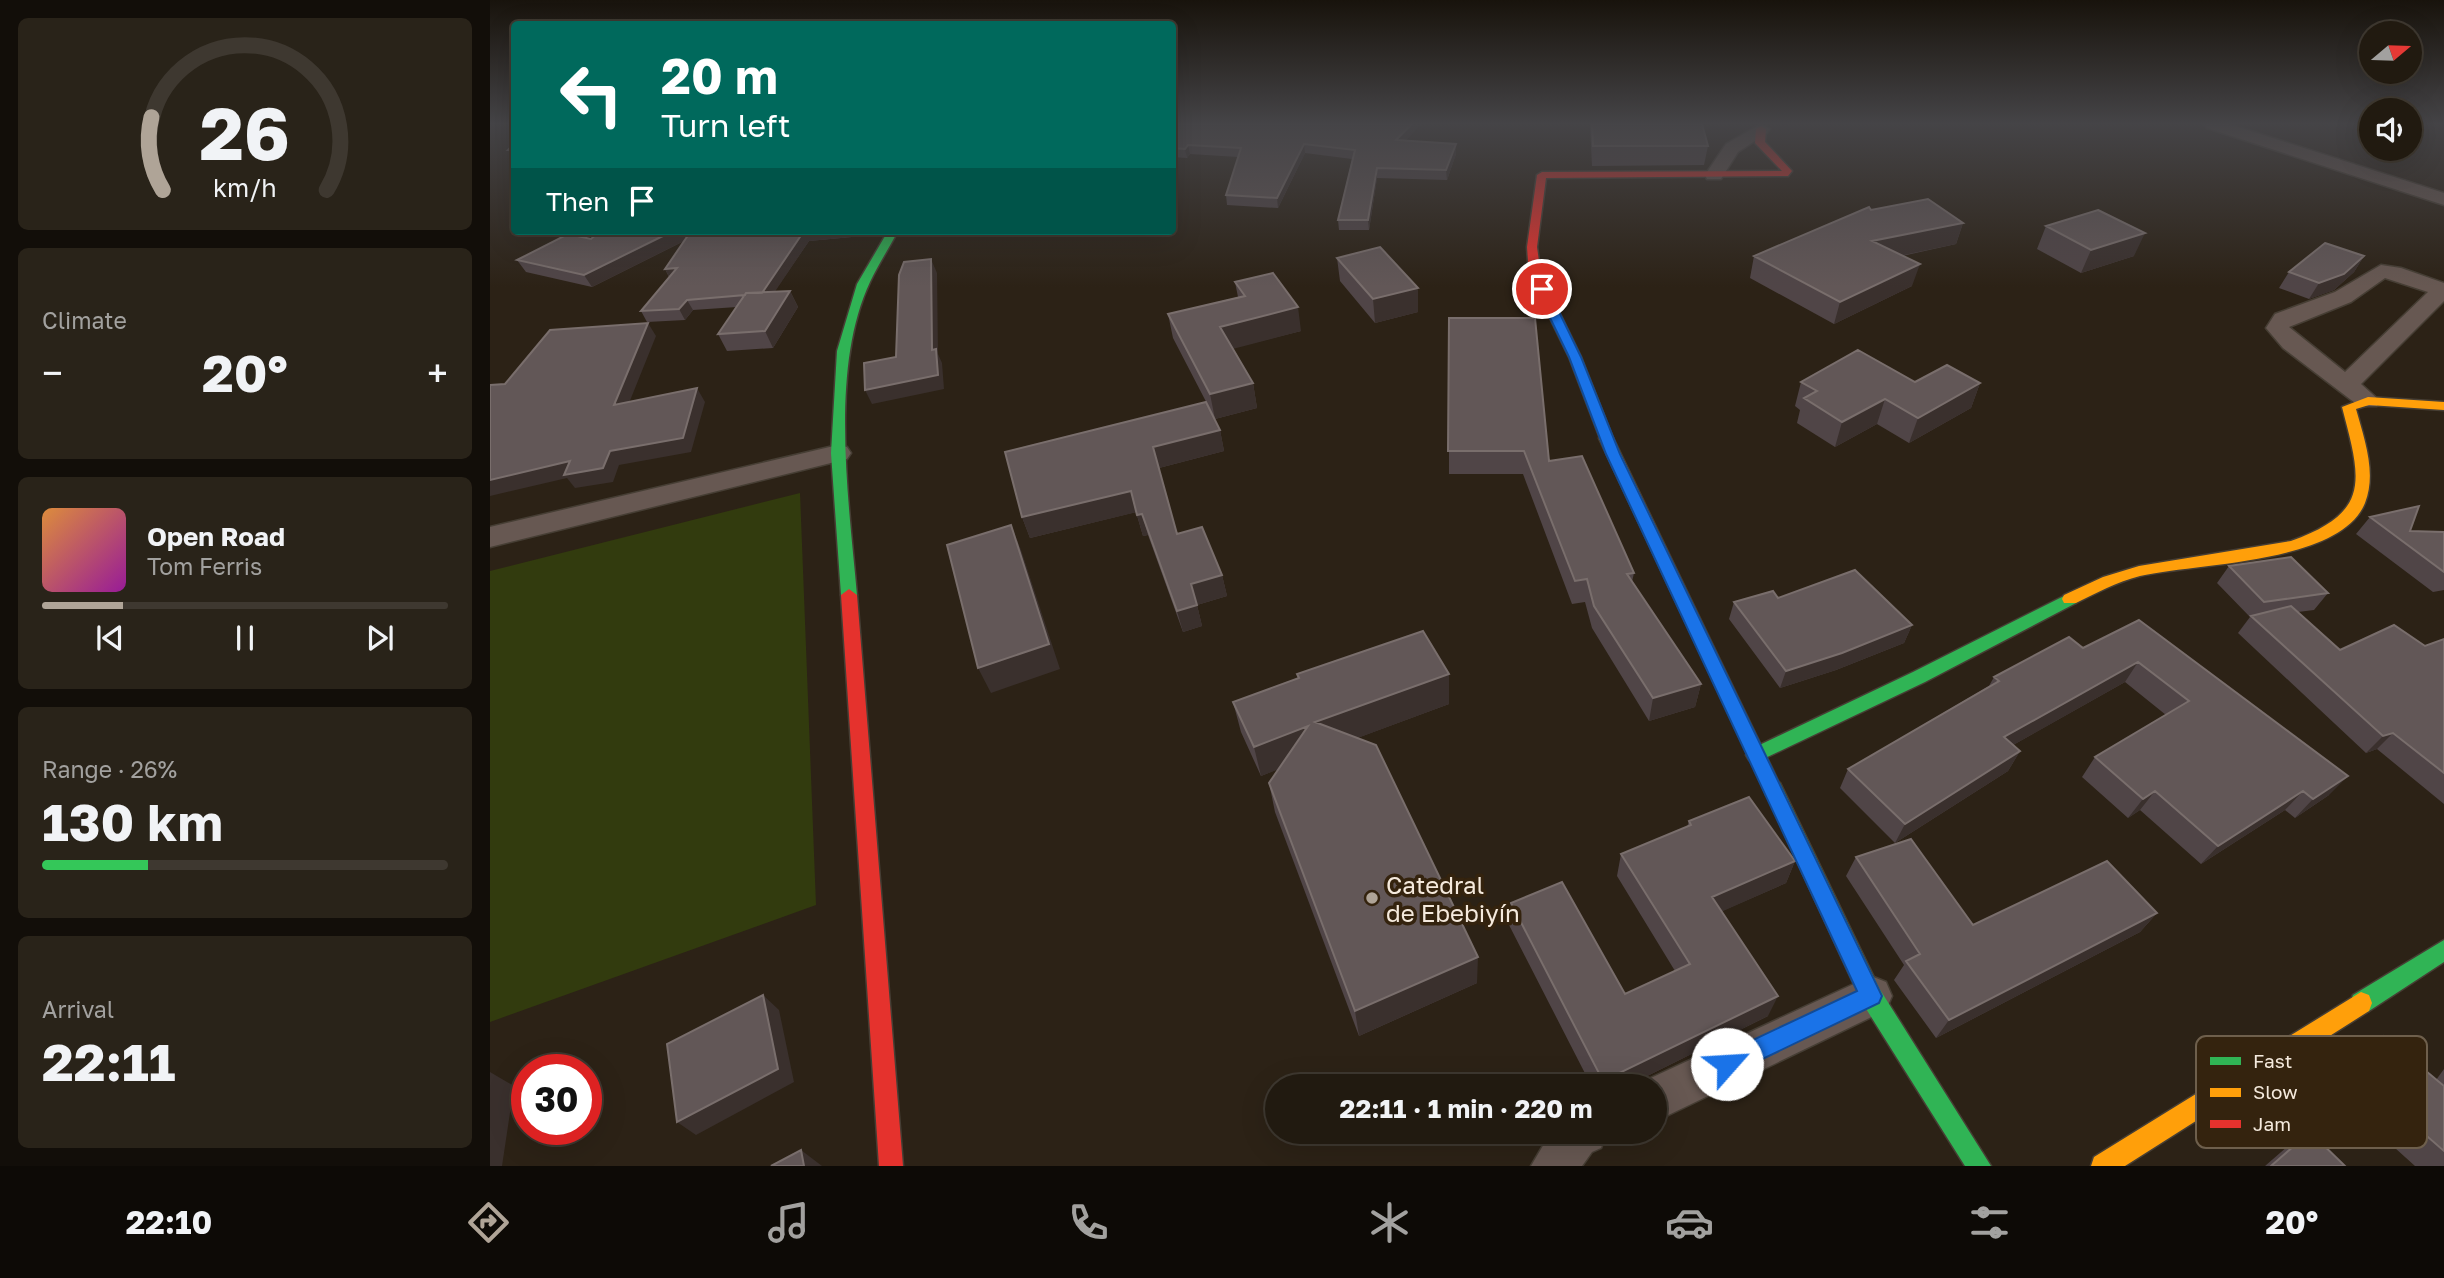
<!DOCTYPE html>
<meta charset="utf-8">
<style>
:root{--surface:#211a10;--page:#292319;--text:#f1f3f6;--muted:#a2a19f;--line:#3e3830;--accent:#afa497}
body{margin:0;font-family:"Golos Text",sans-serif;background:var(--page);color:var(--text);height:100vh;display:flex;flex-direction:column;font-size:26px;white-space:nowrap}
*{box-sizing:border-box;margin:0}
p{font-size:23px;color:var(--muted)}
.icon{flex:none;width:38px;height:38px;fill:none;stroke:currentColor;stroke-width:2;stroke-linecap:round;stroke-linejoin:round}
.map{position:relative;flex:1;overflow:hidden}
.drawer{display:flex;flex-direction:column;gap:18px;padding:18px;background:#120e09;width:490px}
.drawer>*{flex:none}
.hud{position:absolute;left:21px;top:21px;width:665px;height:214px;border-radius:7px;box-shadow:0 7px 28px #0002,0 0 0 2px var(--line);background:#00695c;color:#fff;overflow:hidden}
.needle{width:46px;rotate:71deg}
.buttons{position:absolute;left:1869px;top:21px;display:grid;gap:14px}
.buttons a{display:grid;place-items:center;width:63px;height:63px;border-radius:50%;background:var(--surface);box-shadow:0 7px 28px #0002,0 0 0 2px var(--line);font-size:35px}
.speed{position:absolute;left:21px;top:1054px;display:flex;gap:14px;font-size:35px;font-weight:700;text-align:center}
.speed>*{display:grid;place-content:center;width:91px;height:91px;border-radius:50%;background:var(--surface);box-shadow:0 7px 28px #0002,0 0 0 2px var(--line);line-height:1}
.speed .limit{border:10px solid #d22;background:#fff;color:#111}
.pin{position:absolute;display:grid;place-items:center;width:60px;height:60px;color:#fff;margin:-30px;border:4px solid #fff;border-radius:50%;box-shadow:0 2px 7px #0007}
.me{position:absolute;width:77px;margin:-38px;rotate:64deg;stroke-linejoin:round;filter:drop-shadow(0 0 5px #0008)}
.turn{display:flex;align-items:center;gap:24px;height:147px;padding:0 35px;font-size:32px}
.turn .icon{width:91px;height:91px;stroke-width:2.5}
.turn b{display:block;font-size:49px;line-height:60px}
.then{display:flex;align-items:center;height:66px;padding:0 35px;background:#0003;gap:14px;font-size:26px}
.big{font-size:52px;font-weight:700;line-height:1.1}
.drawer .tile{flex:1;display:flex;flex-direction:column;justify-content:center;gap:10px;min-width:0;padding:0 24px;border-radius:10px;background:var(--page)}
.drawer .dial{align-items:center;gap:0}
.dial svg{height:182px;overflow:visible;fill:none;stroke:var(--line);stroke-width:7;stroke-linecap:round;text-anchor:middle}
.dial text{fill:var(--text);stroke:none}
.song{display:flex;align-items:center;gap:21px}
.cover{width:84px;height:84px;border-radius:10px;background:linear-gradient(135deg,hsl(30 70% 55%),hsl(300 70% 35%))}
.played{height:7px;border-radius:4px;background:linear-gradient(90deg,var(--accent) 20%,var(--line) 20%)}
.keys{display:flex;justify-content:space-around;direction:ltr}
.heat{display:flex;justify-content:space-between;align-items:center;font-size:38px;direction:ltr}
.charge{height:10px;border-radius:5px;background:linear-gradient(90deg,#34c759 26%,var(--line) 0)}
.trip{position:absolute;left:775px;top:1074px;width:402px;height:70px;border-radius:35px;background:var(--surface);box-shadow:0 7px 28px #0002,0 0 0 2px var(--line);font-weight:700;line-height:70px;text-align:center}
.dock{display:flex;height:112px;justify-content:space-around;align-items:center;background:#0d0a06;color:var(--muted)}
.dock .icon{width:49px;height:49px}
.dock .current{color:var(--accent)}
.dock b{font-size:32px;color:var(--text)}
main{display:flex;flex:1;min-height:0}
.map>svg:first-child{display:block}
.green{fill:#323b0e}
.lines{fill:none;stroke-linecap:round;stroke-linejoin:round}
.street-casing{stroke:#463e34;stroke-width:3}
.fast-casing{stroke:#463e34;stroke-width:3}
.slow-casing{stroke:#463e34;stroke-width:3}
.jam-casing{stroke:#463e34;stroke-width:3}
.street{fill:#675852;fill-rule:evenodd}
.fast{fill:#30b455;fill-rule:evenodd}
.slow{fill:#ff9f0a;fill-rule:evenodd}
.jam{fill:#e5322d;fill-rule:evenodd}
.wall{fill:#504547}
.shaded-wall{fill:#3a302d}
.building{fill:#625757;stroke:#796e6c;stroke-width:2}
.route{fill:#1a73e8;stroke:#114b97;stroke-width:2}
.poi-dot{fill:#afa497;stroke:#34230e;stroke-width:2.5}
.labels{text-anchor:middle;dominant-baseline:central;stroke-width:7;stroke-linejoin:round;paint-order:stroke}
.near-poi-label{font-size:24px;fill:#f5eadd;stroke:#34230e;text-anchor:start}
.key{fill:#34230e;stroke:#6e5f4c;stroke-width:2}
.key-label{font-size:19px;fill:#f5eadd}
</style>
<main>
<section class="drawer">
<div class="tile dial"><svg viewBox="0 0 100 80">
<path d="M14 69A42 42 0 1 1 86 69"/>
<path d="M14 69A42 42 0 0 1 9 37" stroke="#afa497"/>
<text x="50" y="56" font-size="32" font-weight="700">26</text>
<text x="50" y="72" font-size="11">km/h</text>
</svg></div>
<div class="tile"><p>Climate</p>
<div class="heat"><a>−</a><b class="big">20°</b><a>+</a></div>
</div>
<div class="tile">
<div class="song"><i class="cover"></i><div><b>Open Road</b><p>Tom Ferris</p></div></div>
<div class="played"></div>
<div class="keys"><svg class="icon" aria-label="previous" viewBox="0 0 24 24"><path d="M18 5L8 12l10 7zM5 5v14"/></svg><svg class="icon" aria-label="pause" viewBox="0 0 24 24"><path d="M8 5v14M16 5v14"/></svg><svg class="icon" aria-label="next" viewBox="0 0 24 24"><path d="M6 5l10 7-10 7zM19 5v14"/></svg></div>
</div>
<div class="tile"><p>Range · 26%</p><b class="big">130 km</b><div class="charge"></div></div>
<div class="tile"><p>Arrival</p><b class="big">22:11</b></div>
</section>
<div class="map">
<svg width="1954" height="1166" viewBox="0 0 1954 1166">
<rect width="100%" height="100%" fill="#2c2216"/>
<!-- green -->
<path class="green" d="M310,493L326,905L0,1022V571Z"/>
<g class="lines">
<defs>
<path id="street" d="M1271,124L1280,129L1277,133L1248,152L1231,179H1217L1215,175L1236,144Z
M1714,124H1739L1954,193V205L1717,128Z
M1891,265L1911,268L1954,283V301L1871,384L1890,401L1887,406H1869L1793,348L1776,328L1785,314L1845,292ZM1895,278L1938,292L1855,372L1799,327L1861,302Z
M348,445L357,447L361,453L357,459L0,547V527Z
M1381,976L1396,982L1402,996L1396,1010L1166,1121V1087H1149L1150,1083Z
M1061,1132H1117L1111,1148L1102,1152L1092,1166H1041Z"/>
<path id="fast" d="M398,231H408C399,248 388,265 380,282C339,369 359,502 367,595L359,601L351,595L341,453L347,351L367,284Z
M1580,593L1586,595L1588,599L1586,603L1435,682L1271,760L1265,762L1259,760L1256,755L1259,750L1423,672Z
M1283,781L1290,783L1389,988L1501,1166H1475L1373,1004L1274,789L1276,783Z
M1954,940V962L1879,1011L1871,1014L1863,1011L1860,1003L1863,995Z"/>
<path id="slow" d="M1878,397L1954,402V410L1879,405L1866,409C1874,438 1887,473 1875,503C1851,564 1705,563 1650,576C1627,582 1606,593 1586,603H1574L1572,599L1574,595L1613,577L1649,566L1801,541C1882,512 1871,480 1852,407Z
M1116,434L1123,438L1292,789L1290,795L1283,797L1276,795L1274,789L1109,438Z
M1871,992L1879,995L1882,1003L1879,1011L1635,1166H1601L1604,1157Z"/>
<path id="jam" d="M1271,126L1276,129L1275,142L1302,171L1298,176L1056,178L1047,247L1051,275L1091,357L1123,438L1121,441H1111L1079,357L1039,275L1037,247L1047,175L1052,172L1292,171L1265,143L1266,129Z
M359,589L367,595L413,1166H389L351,595Z"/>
</defs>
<!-- street casing -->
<use href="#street" class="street-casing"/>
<!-- fast casing -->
<use href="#fast" class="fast-casing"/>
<!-- slow casing -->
<use href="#slow" class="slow-casing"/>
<!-- jam casing -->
<use href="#jam" class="jam-casing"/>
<!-- street -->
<use href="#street" class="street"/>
<!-- fast -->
<use href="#fast" class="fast"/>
<!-- slow -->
<use href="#slow" class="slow"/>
<!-- jam -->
<use href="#jam" class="jam"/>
</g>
<!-- wall -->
<path class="wall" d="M682,124H931L915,141L966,154L957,180L887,178L879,230H849L848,220L862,159L815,153L788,208L737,205L736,195L748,157L700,154L697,158L682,157Z
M1100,124H1212L1218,146L1214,165L1102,166Z
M24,144V160L18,150Z
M1381,210L1473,223L1466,244L1412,256L1422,286L1344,324L1260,278L1264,256Z
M1556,226L1644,256L1591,273L1547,249Z
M362,237L319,241L284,292L300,291L308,307L283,348L237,351L228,334L247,307L203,310L195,320L157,322L151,311L179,277L175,269L194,241L102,287L36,272L27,260L101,239Z
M1874,256L1864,272L1844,290L1819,299L1789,288L1799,272Z
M847,258L928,288V312L885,323L850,281Z
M745,282L811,331L743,348L763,383L767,408L725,419L683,338L678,314L748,297Z
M959,318L1059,461L1144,573L1142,582L1211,684L1205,707L1159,721L1102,628L1095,602L1082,604L1033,474H959Z
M1311,382H1425L1490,383L1481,408L1419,443L1387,424L1345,447L1307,423L1310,410L1305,406Z
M730,430L734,451L669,468L687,534L732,575L737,596L707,605L712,626L693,632L658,535L653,536L646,512L540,538L532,517Z
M1880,517L1920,531L1954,532V590L1943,592L1866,534Z
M1739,566L1838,593L1824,610L1808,612L1850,650L1935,646L1954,639V804L1887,749L1876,753L1748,633L1760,617L1727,583Z
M1244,602L1422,625L1414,643L1346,670L1290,688L1239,619Z
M1649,620L1839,795L1805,818L1795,810L1711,864L1650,810L1638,818L1592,777L1605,757L1676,715L1635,682L1523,745L1530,751L1518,771L1405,843L1350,788L1358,769L1499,686L1504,677L1593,648Z
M807,674H959V704L867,738L987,983L869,1036L785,812L779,783L788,769L771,776L751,732L743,702L808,678Z
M1199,821L1305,861L1296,883L1232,911L1278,1016L1135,1087H1102L1019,925L1021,903L1135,994L1185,971L1127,876L1131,854L1197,827Z
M1366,857L1483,925L1667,913L1650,932L1446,1038L1404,980L1414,965L1356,876Z
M1894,1036L1946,1080L1954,1069V1166H1925L1835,1085L1868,1053Z
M1820,1132L1855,1166H1775L1799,1145Z"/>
<!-- shaded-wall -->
<path class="shaded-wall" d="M922,124H931L907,150L906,140Z
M814,144L815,153L788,208L787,198Z
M966,144V154L957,180L956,170Z
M698,145L700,154L697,158L695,149Z
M887,168V178L879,230L878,220Z
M1473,223L1466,244L1376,263L1382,241Z
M183,231H214L102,287L94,275Z
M314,231H365L362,237L319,241L276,305L270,294Z
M1655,233L1644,256L1591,273L1601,250Z
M1874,256L1864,272L1844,290L1819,299L1829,283Z
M441,259L447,273L448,354L452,363L454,389L382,404L375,390L442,350Z
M1430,264L1422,286L1344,324L1350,302Z
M187,268L181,280L175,269Z
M928,288V312L885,323L883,299Z
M300,291L308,307L283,348L275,331Z
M197,300L203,310L195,320L189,309Z
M808,307L811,331L735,351L730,327Z
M158,323L166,336L133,418L124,405Z
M763,383L767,408L725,419L720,394Z
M1490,383L1481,408L1419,443L1428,418Z
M207,388L215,402L201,452L129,465L123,482L85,488L77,478L0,496V480L120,451Z
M1395,399L1387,424L1345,447L1352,422Z
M730,430L734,451L669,468L663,447Z
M641,491L647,512L540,538L532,517Z
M652,514L658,535L653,536L647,515Z
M521,525L531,550L570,669L501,693L488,668Z
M732,575L737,596L707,605L712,626L693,632L687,611L701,584Z
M1422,625L1414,643L1346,670L1290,688L1296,671Z
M1648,662L1635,682L1502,757L1514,737Z
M959,674V704L830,752L825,722Z
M1211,684L1205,707L1159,721L1163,698Z
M818,726L823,756L771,776L764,747Z
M1903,733L1887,749L1876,753L1893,736Z
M1530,751L1518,771L1405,843L1415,824Z
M1858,776L1839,795L1805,818L1823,799Z
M1665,791L1650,810L1638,818L1653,799Z
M1813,791L1795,810L1711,864L1728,846Z
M1305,861L1296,883L1215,919L1222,897Z
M1667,913L1650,932L1446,1038L1459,1020Z
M988,957L987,983L869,1036L865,1011Z
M273,995L289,1010L304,1082L206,1135L187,1122Z
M1288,996L1278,1016L1135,1087H1112L1113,1081Z
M0,1072L24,1086L12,1166H0Z
M311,1150L332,1166H314Z"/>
<!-- building -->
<path class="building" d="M682,124H922L906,140L966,144L956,170L887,168L878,220H848L865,150L814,144L787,198L736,195L751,148L698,145L695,149L682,148Z
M1102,124H1212L1218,146H1103Z
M24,144V150H18Z
M1438,199L1473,223L1382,241L1430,264L1350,302L1264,256L1379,207L1381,210Z
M1608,210L1655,233L1601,250L1556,226Z
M110,231H183L94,275L27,260L78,234L101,239Z
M201,231H314L272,293H256L255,295L197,300L189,309L151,311L187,268L175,269Z
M1835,243L1874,256L1854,274L1829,283L1799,272Z
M890,247L928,288L883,299L847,258Z
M441,259L442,350L446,349L448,375L375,390L374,363L406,357L409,275L414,262Z
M783,273L808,307L730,327L763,383L720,394L678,314L755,296L745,282Z
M300,291L275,331L228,334L256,293Z
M959,318H1045L1059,461L1092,456L1144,573L1137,574L1211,684L1163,698L1104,606L1097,579L1085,581L1034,451H958Z
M158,323L124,405L207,388L193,438L120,451L113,468L74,475L80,461L0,480V385L15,384L60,330Z
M1368,350L1425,382L1457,365L1490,383L1428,418L1395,399L1352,422L1314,398L1327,391L1311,382Z
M716,402L730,430L663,447L687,534L712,527L732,575L701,584L707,605L687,611L652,514L647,515L641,491L532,517L515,452Z
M1929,506L1920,531L1954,532V572L1880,517Z
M521,525L559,644L488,668L457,545Z
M1801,557L1838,593L1774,602L1739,566Z
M1365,570L1422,625L1352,653L1296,671L1244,602L1283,591L1288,598Z
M1801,606L1850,650L1904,625L1935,646L1954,639V773L1903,733L1893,736L1761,616Z
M1649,620L1858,776L1823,799L1813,791L1728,846L1665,791L1653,799L1605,757L1699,701L1648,662L1514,737L1530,751L1415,824L1358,769L1509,681L1504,677L1579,637L1593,648Z
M933,631L959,674L825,722L886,745L988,957L865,1011L779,783L818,726L764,747L743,702L809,678L807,674Z
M1259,797L1305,861L1222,897L1288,996L1113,1081L1021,903L1072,882L1135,994L1200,964L1131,854L1201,825L1199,821Z
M1421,839L1483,925L1617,861L1667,913L1459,1020L1416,961L1430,954L1366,857Z
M273,995L288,1069L187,1122L177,1044Z
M1894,1036L1954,1086V1151L1860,1069Z
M1820,1132L1855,1166H1781Z
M311,1150L314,1166H281Z"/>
<!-- sky -->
<linearGradient id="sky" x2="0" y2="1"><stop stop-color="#18130c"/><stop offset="0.43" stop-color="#454447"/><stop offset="1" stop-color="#454447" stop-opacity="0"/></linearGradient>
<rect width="1954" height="287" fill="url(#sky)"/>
<!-- route -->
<path class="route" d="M1052,285L1058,289L1091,357L1130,454L1392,996L1389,1003L1237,1076L1229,1073L1226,1064L1229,1056L1367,991L1116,454L1079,357L1046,289Z"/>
<!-- markers -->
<circle class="poi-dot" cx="882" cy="898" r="7"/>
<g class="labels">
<!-- near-poi labels -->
<g class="near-poi-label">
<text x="896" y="884">Catedral<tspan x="896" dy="28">de Ebebiyín</tspan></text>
</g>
</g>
<!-- legend -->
<rect x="1706" y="1036" width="231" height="112" rx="10" class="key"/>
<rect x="1720" y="1057" width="31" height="8" fill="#30b455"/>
<rect x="1720" y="1088" width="31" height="9" fill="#ff9f0a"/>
<rect x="1720" y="1120" width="31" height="8" fill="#e5322d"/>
<g class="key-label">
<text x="1763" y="1068">Fast</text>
<text x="1763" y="1099">Slow</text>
<text x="1763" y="1131">Jam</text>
</g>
</svg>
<div class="buttons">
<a><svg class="needle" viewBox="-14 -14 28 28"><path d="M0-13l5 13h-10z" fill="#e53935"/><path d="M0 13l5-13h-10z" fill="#a2a19f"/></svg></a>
<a><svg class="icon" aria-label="sound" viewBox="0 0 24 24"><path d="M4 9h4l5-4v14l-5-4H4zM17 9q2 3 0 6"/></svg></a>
</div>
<div class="speed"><div class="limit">30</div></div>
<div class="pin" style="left:1052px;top:289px;background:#d93025"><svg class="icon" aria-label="arrive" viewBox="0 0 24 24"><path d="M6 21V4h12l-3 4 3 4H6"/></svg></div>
<svg class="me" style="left:1237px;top:1064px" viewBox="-20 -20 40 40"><circle r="19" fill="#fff"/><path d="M0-13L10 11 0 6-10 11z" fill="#1a73e8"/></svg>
<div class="trip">22:11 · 1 min · 220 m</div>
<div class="hud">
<div class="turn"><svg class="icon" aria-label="left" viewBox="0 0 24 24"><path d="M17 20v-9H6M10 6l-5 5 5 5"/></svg><div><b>20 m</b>Turn left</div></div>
<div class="then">Then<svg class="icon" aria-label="arrive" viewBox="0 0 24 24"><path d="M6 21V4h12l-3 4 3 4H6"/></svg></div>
</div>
</div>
</main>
<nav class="dock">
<b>22:10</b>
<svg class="icon current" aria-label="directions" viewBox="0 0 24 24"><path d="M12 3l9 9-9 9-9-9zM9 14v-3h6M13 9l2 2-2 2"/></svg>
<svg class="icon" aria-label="music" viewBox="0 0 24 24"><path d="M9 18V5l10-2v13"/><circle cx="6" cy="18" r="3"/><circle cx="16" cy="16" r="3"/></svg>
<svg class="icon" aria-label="phone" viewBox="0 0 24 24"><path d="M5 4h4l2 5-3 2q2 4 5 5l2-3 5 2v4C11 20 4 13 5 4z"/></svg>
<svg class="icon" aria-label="climate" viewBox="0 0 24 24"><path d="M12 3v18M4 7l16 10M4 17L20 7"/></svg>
<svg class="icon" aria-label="car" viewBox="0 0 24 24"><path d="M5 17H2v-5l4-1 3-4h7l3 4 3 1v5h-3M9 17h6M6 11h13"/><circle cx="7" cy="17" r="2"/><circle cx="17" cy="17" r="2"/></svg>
<svg class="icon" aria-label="filters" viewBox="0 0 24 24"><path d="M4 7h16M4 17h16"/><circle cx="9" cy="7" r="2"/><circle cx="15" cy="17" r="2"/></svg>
<b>20°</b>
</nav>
